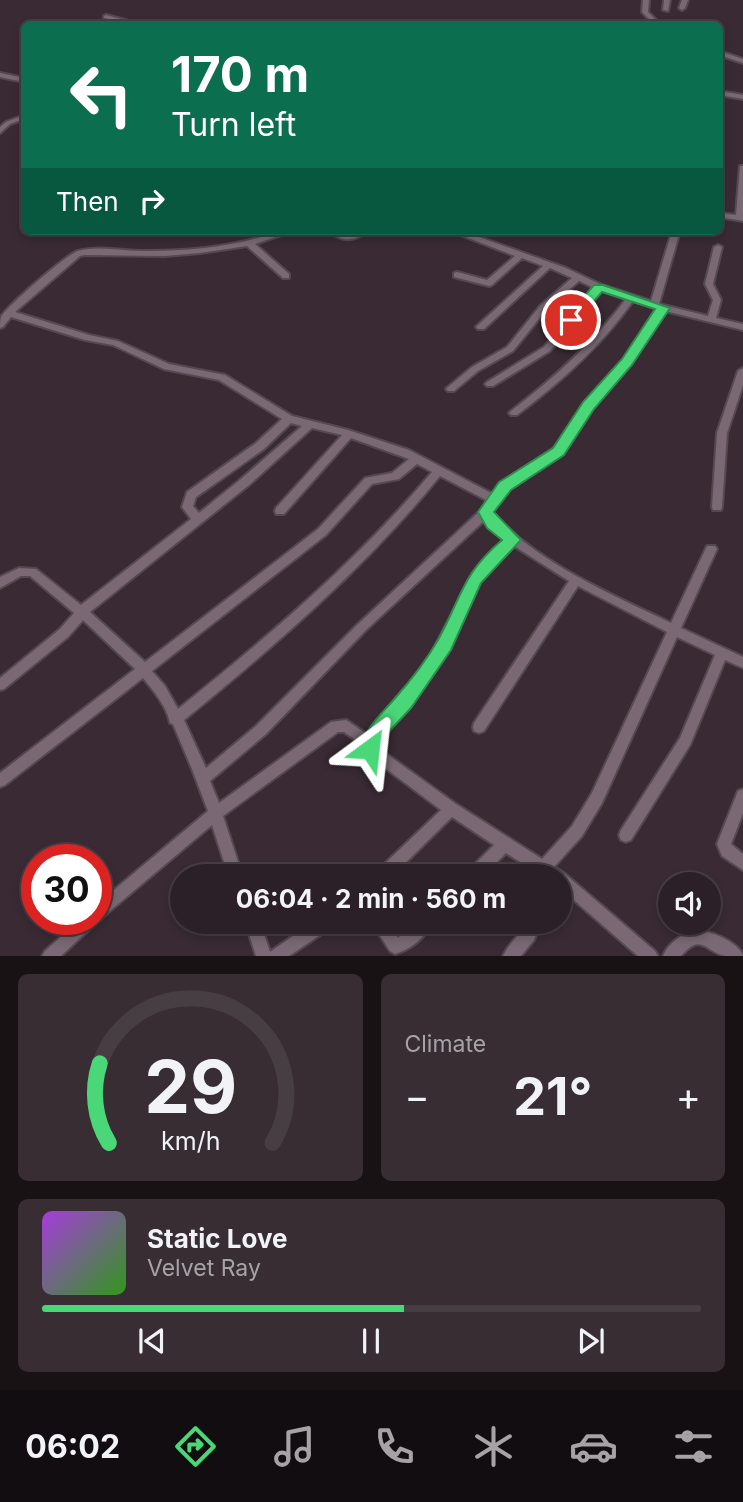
<!DOCTYPE html>
<meta charset="utf-8">
<style>
:root{--surface:#2b2027;--page:#372d33;--text:#f1f3f6;--muted:#a6a3a7;--line:#473e44;--accent:#49d778}
body{margin:0;font-family:Inter,sans-serif;background:var(--page);color:var(--text);height:100vh;display:flex;flex-direction:column;font-size:26px;white-space:nowrap}
*{box-sizing:border-box;margin:0}
p{font-size:23px;color:var(--muted)}
.icon{flex:none;width:38px;height:38px;fill:none;stroke:currentColor;stroke-width:2;stroke-linecap:round;stroke-linejoin:round}
.map{position:relative;height:956px;overflow:hidden}
.side{display:flex;flex-direction:column;gap:18px;padding:18px;background:#181215;flex:1}
.side>*{flex:none}
.banner{position:absolute;left:21px;top:21px;width:702px;height:214px;border-radius:10px;box-shadow:0 4px 10px #0003,0 0 0 2px var(--line);background:#0b6e4f;color:#fff;overflow:hidden}
.tools{position:absolute;left:658px;top:872px;display:grid;gap:14px}
.tools a{display:grid;place-items:center;width:63px;height:63px;border-radius:50%;background:var(--surface);box-shadow:0 4px 10px #0003,0 0 0 2px var(--line);font-size:35px}
.speed{position:absolute;left:21px;top:844px;display:flex;gap:14px;font-size:35px;font-weight:700;text-align:center}
.speed>*{display:grid;place-content:center;width:91px;height:91px;border-radius:50%;background:var(--surface);box-shadow:0 4px 10px #0003,0 0 0 2px var(--line);line-height:1}
.speed .limit{border:10px solid #d22;background:#fff;color:#111}
.pin{position:absolute;display:grid;place-items:center;width:60px;height:60px;color:#fff;margin:-30px;border:4px solid #fff;border-radius:50%;box-shadow:0 2px 7px #0007}
.me{position:absolute;width:77px;margin:-38px;rotate:30deg;stroke-linejoin:round;filter:drop-shadow(0 0 5px #0008)}
.turn{display:flex;align-items:center;gap:24px;height:147px;padding:0 35px;font-size:32px}
.turn .icon{width:91px;height:91px;stroke-width:2.5}
.turn b{display:block;font-size:49px;line-height:60px}
.then{display:flex;align-items:center;height:66px;padding:0 35px;background:#0003;gap:14px;font-size:26px}
.big{font-size:52px;font-weight:700;line-height:1.1}
.side .widget{flex:1;display:flex;flex-direction:column;justify-content:center;gap:10px;min-width:0;padding:0 24px;border-radius:10px;background:var(--page)}
.side .dial{align-items:center;gap:0}
.dial svg{height:182px;overflow:visible;fill:none;stroke:var(--line);stroke-width:7;stroke-linecap:round;text-anchor:middle}
.dial text{fill:var(--text);stroke:none}
.song{display:flex;align-items:center;gap:21px}
.cover{width:84px;height:84px;border-radius:10px;background:linear-gradient(135deg,hsl(280 70% 55%),hsl(110 70% 35%))}
.played{height:7px;border-radius:4px;background:linear-gradient(90deg,var(--accent) 55%,var(--line) 55%)}
.keys{display:flex;justify-content:space-around;direction:ltr}
.heat{display:flex;justify-content:space-between;align-items:center;font-size:38px;direction:ltr}
.side .tiles{flex:1;display:grid;gap:18px;grid-template-columns:1fr 1fr}
.widget:last-child{grid-column:span 2}
.trip{position:absolute;left:170px;top:864px;width:402px;height:70px;border-radius:35px;background:var(--surface);box-shadow:0 4px 10px #0003,0 0 0 2px var(--line);font-weight:700;line-height:70px;text-align:center}
.menu{display:flex;height:112px;justify-content:space-around;align-items:center;background:#110d10;color:var(--muted)}
.menu .icon{width:49px;height:49px}
.menu .current{color:var(--accent)}
.menu b{font-size:32px;color:var(--text)}
.map>svg:first-child{display:block}
.lines{fill:none;stroke-linecap:round;stroke-linejoin:round}
.minor-casing{stroke:#554951;stroke-width:4}
.minor{fill:#7a6974;fill-rule:evenodd}
.route{fill:#49d778;stroke:#2f8c4e;stroke-width:2}
</style>
<div class="map">
<svg width="743" height="956" viewBox="0 0 743 956">
<rect width="100%" height="100%" fill="#392a34"/>
<g class="lines">
<defs>
<path id="minor" d="M643,0H649L648,12L660,24H654L642,12Z
M664,0H670L668,11L663,10Z
M682,0H688L685,8L682,10L679,8Z
M106,15L137,23L138,24H130L104,18V16Z
M719,51L743,59V63L719,55Z
M0,73L24,78V82L0,77Z
M719,91L743,95V99L719,95Z
M24,115V119L10,124L0,133V127L6,122Z
M740,166H743V221L719,217V213L736,215Z
M281,231H293L255,244L289,274V278H283L247,246L200,253L164,256L85,255L80,256L15,312L89,335L118,341L169,364L225,375L292,416L348,430L409,450L493,494L501,483L554,448L586,404L624,360L658,309L633,301C601,346 561,382 517,415H511L509,413L511,411C554,378 593,343 626,299L601,290L550,351L493,386H487L485,384L487,382L544,347L594,288L579,281L546,310L513,351L478,371L454,391H448L446,389L448,387L472,367L507,347L540,306L572,278L550,268L484,329H478L476,327L478,325L543,266L522,258L492,285L489,286L454,277V273L457,272L487,280L515,256L450,231H462L566,268L602,285L651,301L672,231H680L659,304L708,316L713,300L705,284L714,247L718,245L722,247L713,284L721,300L716,318L743,324V330L665,311L630,364L592,408L562,454L509,489L492,512C537,563 611,594 671,623L707,546H715L717,549L681,628L743,657V668L725,660L690,745L631,840L626,842L621,840L619,835L621,830L680,738L715,655L677,637L602,803L582,836L554,867L565,874L655,951L658,956H638L560,888V877H544L506,853L482,877H465L467,872L494,845L452,817L391,877H374L376,872L441,810L365,753L364,746L344,732H338L223,816L243,877H229L212,825L98,921L61,956H42L45,951L81,919H96V905L208,811L192,769L173,724L170,723C167,707 154,691 143,678L5,785L0,787V773L135,669L83,620L68,637L4,689L0,690V678L60,629L74,613L30,576H21L0,588V577L19,568L36,569L81,605L191,519L182,507L187,492L256,443L282,419L219,380L164,369L113,345L85,340L11,317L3,327L0,328C0,324 0,321 1,317C7,306 67,254 78,251C101,245 125,252 148,251C193,251 238,246 281,231ZM291,423L302,426L241,479L199,513L193,506L196,497L264,449ZM312,428L342,435L276,508L275,511L276,514H284L351,438L409,459L392,473L365,478L318,529L145,662L90,612L249,485ZM417,464L432,472C357,561 269,636 178,709L165,686L152,671L326,535L372,484L399,479ZM440,476L488,501L482,509L358,624L256,726L206,768L184,720C276,645 365,568 440,476ZM486,519L506,540L484,559L472,575L427,662L379,719L368,735L346,720L331,722L219,803L210,781L266,734L366,630ZM514,546L569,581L474,723L473,727L474,731L479,733L484,731L578,586L667,632L592,793L572,826L542,859L456,804L377,747L381,737L388,727L436,669L480,581L492,566Z
M330,231H339L349,235L358,231H368C355,241 342,243 330,231Z
M743,368V385L727,433L722,507L721,510H713L712,507L717,433L738,371Z
M743,789V813L731,844L743,854V870L722,856L717,844L738,791Z
M245,922H260L270,952L313,922H334L332,927L289,956H256Z
M371,922H387L398,938L414,922H432C425,938 411,949 395,954L390,951Z
M529,928L534,930L536,935L534,940L521,956H503C508,946 519,932 529,928Z
M695,930C709,930 739,942 743,956C738,956 731,956 726,956C706,953 702,931 681,956H663C669,942 681,935 695,930Z"/>
</defs>
<!-- minor casing -->
<use href="#minor" class="minor-casing"/>
<!-- minor -->
<use href="#minor" class="minor"/>
</g>
<!-- route -->
<path class="route" d="M594,285H603L670,308L632,365L594,409L564,455L511,490L494,512L521,540L481,583L451,650L411,708L382,739L377,756L370,758L363,756L360,749C366,726 381,715 396,697C411,680 427,659 438,640C462,597 461,575 502,540L487,528L478,512L499,482L553,448L583,402L622,359L655,309L602,292L575,323H566V317Z"/>
</svg>
<div class="tools">
<a><svg class="icon" aria-label="sound" viewBox="0 0 24 24"><path d="M4 9h4l5-4v14l-5-4H4zM17 9q2 3 0 6"/></svg></a>
</div>
<div class="speed"><div class="limit">30</div></div>
<div class="pin" style="left:571px;top:320px;background:#d93025"><svg class="icon" aria-label="arrive" viewBox="0 0 24 24"><path d="M6 21V4h12l-3 4 3 4H6"/></svg></div>
<svg class="me" style="left:370px;top:749px" viewBox="-20 -20 40 40"><path d="M0-17L14 15 0 8-14 15z" fill="#49d778" stroke="#fff" stroke-width="4"/></svg>
<div class="trip">06:04 · 2 min · 560 m</div>
<div class="banner">
<div class="turn"><svg class="icon" aria-label="left" viewBox="0 0 24 24"><path d="M17 20v-9H6M10 6l-5 5 5 5"/></svg><div><b>170 m</b>Turn left</div></div>
<div class="then">Then<svg class="icon" aria-label="right" viewBox="0 0 24 24"><path d="M7 20v-9h11M14 6l5 5-5 5"/></svg></div>
</div>
</div>
<section class="side">
<div class="tiles">
<div class="widget dial"><svg viewBox="0 0 100 80">
<path d="M14 69A42 42 0 1 1 86 69"/>
<path d="M14 69A42 42 0 0 1 10 34" stroke="#49d778"/>
<text x="50" y="56" font-size="32" font-weight="700">29</text>
<text x="50" y="72" font-size="11">km/h</text>
</svg></div>
<div class="widget"><p>Climate</p>
<div class="heat"><a>−</a><b class="big">21°</b><a>+</a></div>
</div>
<div class="widget">
<div class="song"><i class="cover"></i><div><b>Static Love</b><p>Velvet Ray</p></div></div>
<div class="played"></div>
<div class="keys"><svg class="icon" aria-label="previous" viewBox="0 0 24 24"><path d="M18 5L8 12l10 7zM5 5v14"/></svg><svg class="icon" aria-label="pause" viewBox="0 0 24 24"><path d="M8 5v14M16 5v14"/></svg><svg class="icon" aria-label="next" viewBox="0 0 24 24"><path d="M6 5l10 7-10 7zM19 5v14"/></svg></div>
</div>
</div>
</section>
<nav class="menu">
<b>06:02</b>
<svg class="icon current" aria-label="directions" viewBox="0 0 24 24"><path d="M12 3l9 9-9 9-9-9zM9 14v-3h6M13 9l2 2-2 2"/></svg>
<svg class="icon" aria-label="music" viewBox="0 0 24 24"><path d="M9 18V5l10-2v13"/><circle cx="6" cy="18" r="3"/><circle cx="16" cy="16" r="3"/></svg>
<svg class="icon" aria-label="phone" viewBox="0 0 24 24"><path d="M5 4h4l2 5-3 2q2 4 5 5l2-3 5 2v4C11 20 4 13 5 4z"/></svg>
<svg class="icon" aria-label="climate" viewBox="0 0 24 24"><path d="M12 3v18M4 7l16 10M4 17L20 7"/></svg>
<svg class="icon" aria-label="car" viewBox="0 0 24 24"><path d="M5 17H2v-5l4-1 3-4h7l3 4 3 1v5h-3M9 17h6M6 11h13"/><circle cx="7" cy="17" r="2"/><circle cx="17" cy="17" r="2"/></svg>
<svg class="icon" aria-label="filters" viewBox="0 0 24 24"><path d="M4 7h16M4 17h16"/><circle cx="9" cy="7" r="2"/><circle cx="15" cy="17" r="2"/></svg>
</nav>
